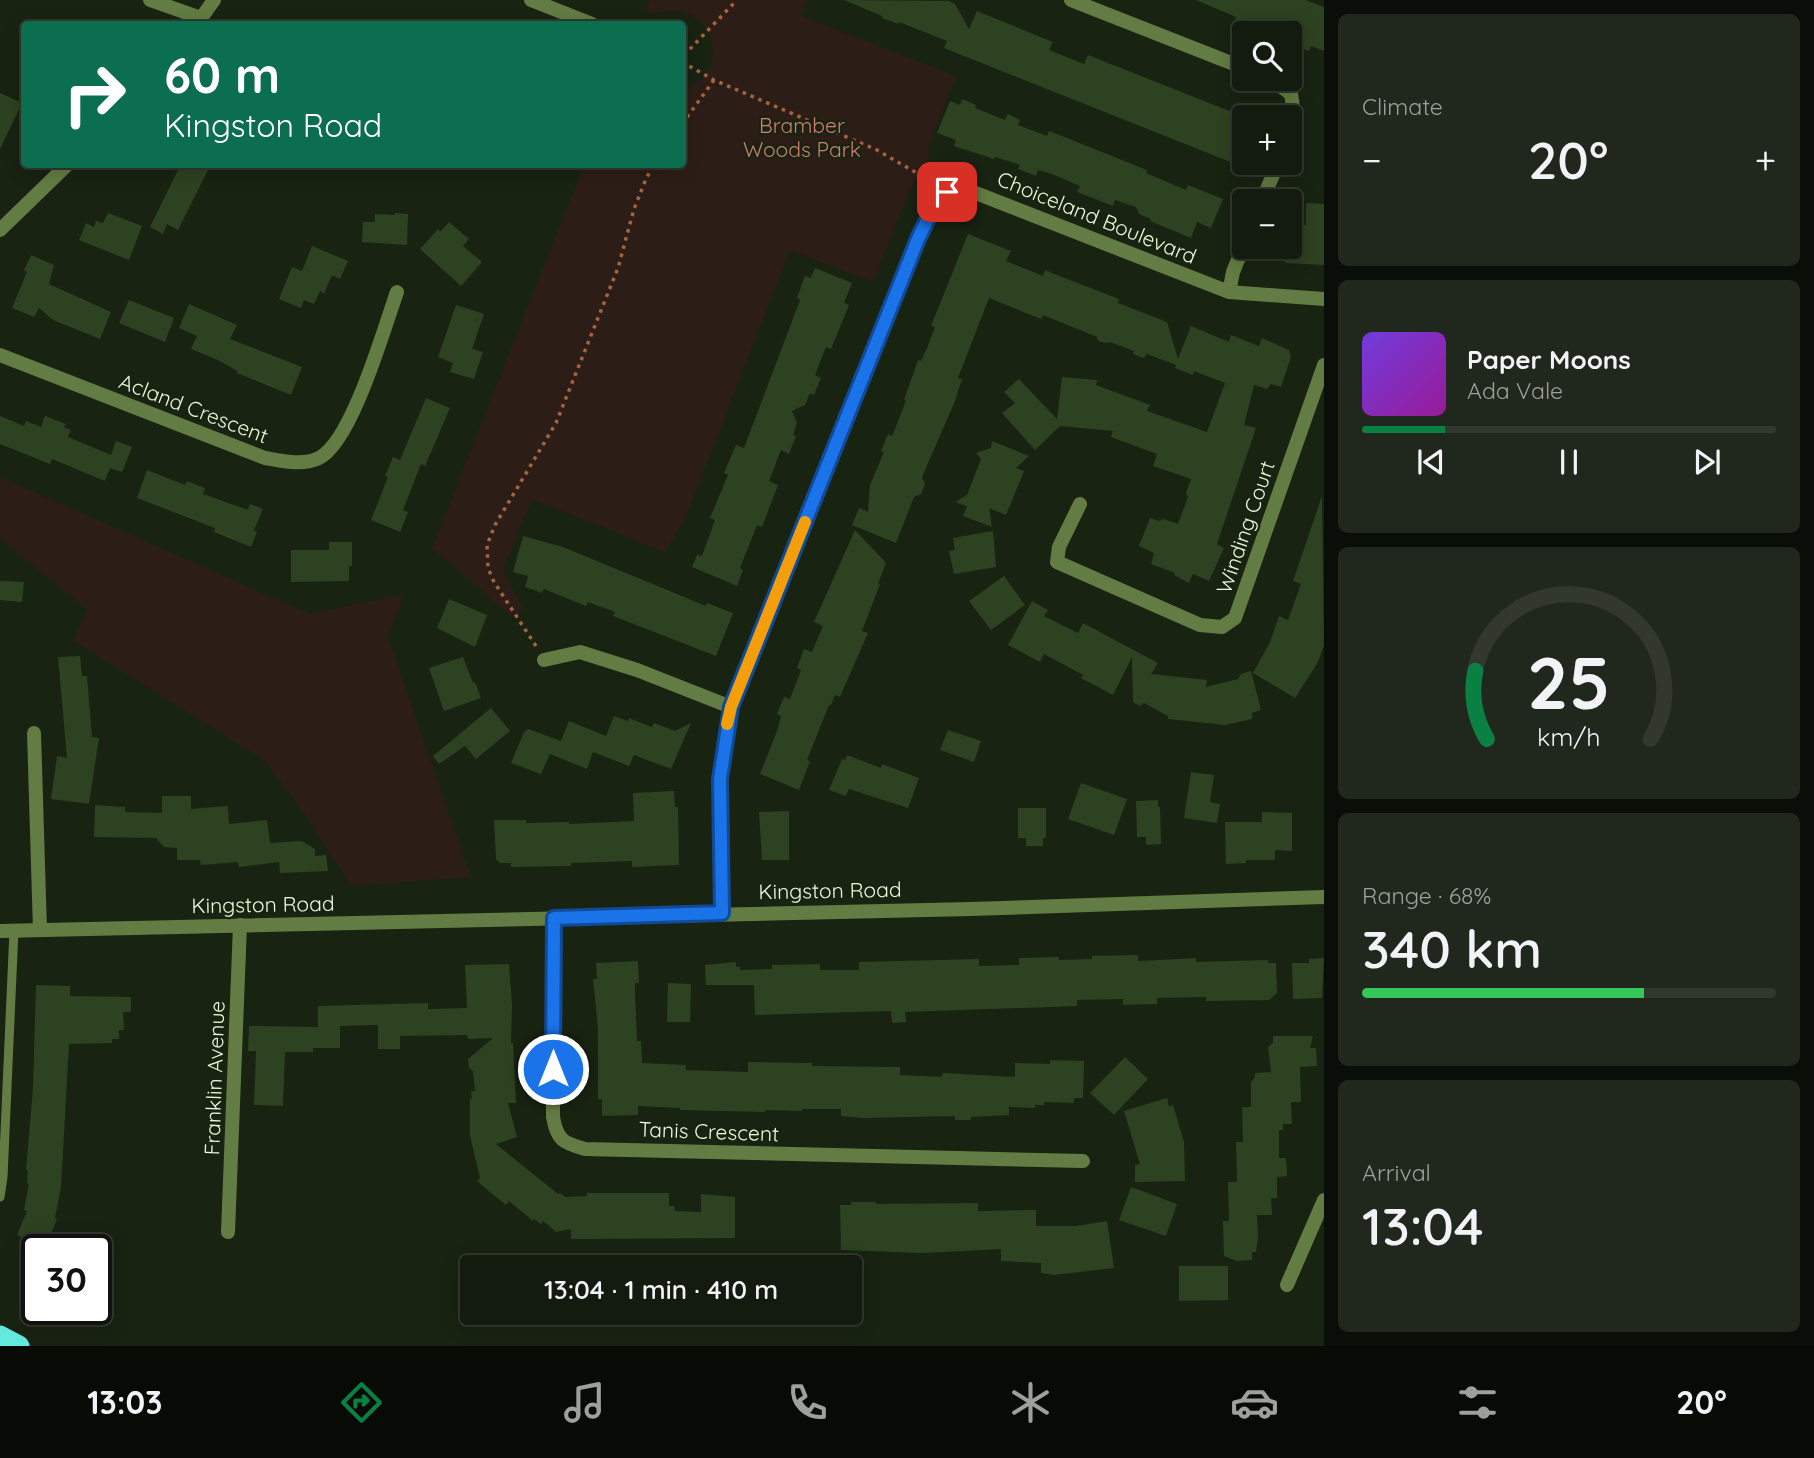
<!DOCTYPE html>
<meta charset="utf-8">
<style>
:root{--surface:#131a0e;--page:#20271c;--text:#f1f3f6;--muted:#9da19e;--line:#32382e;--accent:#0b8043}
body{margin:0;font-family:Quicksand,sans-serif;background:var(--page);color:var(--text);height:100vh;display:flex;flex-direction:column;font-size:26px;white-space:nowrap}
*{box-sizing:border-box;margin:0}
p{font-size:23px;color:var(--muted)}
.icon{flex:none;width:38px;height:38px;fill:none;stroke:currentColor;stroke-width:2;stroke-linecap:round;stroke-linejoin:round}
.map{position:relative;flex:1;overflow:hidden}
.panel{display:flex;flex-direction:column;gap:14px;padding:14px;background:#0a0e08;width:490px}
.panel>*{flex:none}
.banner{position:absolute;left:21px;top:21px;width:665px;height:147px;border-radius:7px;box-shadow:0 4px 18px #0003,0 0 0 2px var(--line);background:#0b6e4f;color:#fff;overflow:hidden}
.fabs{position:absolute;left:1232px;top:21px;display:grid;gap:14px}
.fabs a{display:grid;place-items:center;width:70px;height:70px;border-radius:7px;background:var(--surface);box-shadow:0 4px 18px #0003,0 0 0 2px var(--line);font-size:35px}
.speed{position:absolute;left:21px;top:1234px;display:flex;gap:14px;font-size:35px;font-weight:700;text-align:center}
.speed>*{display:grid;place-content:center;width:91px;height:91px;border-radius:50%;background:var(--surface);box-shadow:0 4px 18px #0003,0 0 0 2px var(--line);line-height:1}
.speed .limit{border:4px solid #111;border-radius:10px;background:#fff;color:#111}
.pin{position:absolute;display:grid;place-items:center;width:60px;height:60px;color:#fff;margin:-30px;border-radius:14px;box-shadow:0 4px 10px #0006}
.me{position:absolute;width:77px;margin:-38px;rotate:0deg;stroke-linejoin:round;filter:drop-shadow(0 0 5px #0008)}
.turn{display:flex;align-items:center;gap:24px;height:147px;padding:0 28px;font-size:32px}
.turn .icon{width:91px;height:91px;stroke-width:2.5}
.turn b{display:block;font-size:49px;line-height:60px}
.big{font-size:52px;font-weight:600;line-height:1.1}
.panel .card{flex:1;display:flex;flex-direction:column;justify-content:center;gap:10px;min-width:0;padding:0 24px;border-radius:10px;background:var(--page)}
.panel .dial{align-items:center;gap:0}
.dial svg{height:182px;overflow:visible;fill:none;stroke:var(--line);stroke-width:7;stroke-linecap:round;text-anchor:middle}
.dial text{fill:var(--text);stroke:none}
.song{display:flex;align-items:center;gap:21px}
.cover{width:84px;height:84px;border-radius:10px;background:linear-gradient(135deg,hsl(260 70% 55%),hsl(300 70% 35%))}
.played{height:7px;border-radius:4px;background:linear-gradient(90deg,var(--accent) 20%,var(--line) 20%)}
.keys{display:flex;justify-content:space-around;direction:ltr}
.heat{display:flex;justify-content:space-between;align-items:center;font-size:38px;direction:ltr}
.charge{height:10px;border-radius:5px;background:linear-gradient(90deg,#34c759 68%,var(--line) 0)}
.trip{position:absolute;left:460px;top:1255px;width:402px;height:70px;border-radius:7px;background:var(--surface);box-shadow:0 4px 18px #0003,0 0 0 2px var(--line);font-weight:600;line-height:70px;text-align:center}
.tab-bar{display:flex;height:112px;justify-content:space-around;align-items:center;background:#080a06;color:var(--muted)}
.tab-bar .icon{width:49px;height:49px}
.tab-bar .on{color:var(--accent)}
.tab-bar b{font-size:32px;color:var(--text)}
main{display:flex;flex:1;min-height:0}
.map>svg:first-child{display:block}
.green{fill:#2c1e16}
.building{fill:#2d4220}
.lines{fill:none;stroke-linecap:round;stroke-linejoin:round}
.path{stroke:#a76340;stroke-width:3.5;stroke-dasharray:3.5 5;stroke-linecap:butt}
.service{stroke:#637c43;stroke-width:9}
.minor{stroke:#637c43;stroke-width:14}
.tertiary{stroke:#637c43;stroke-width:14}
.motorway{stroke:#64e9df;stroke-width:21}
.route-casing{stroke:#114b97;stroke-width:18}
.route{stroke:#1a73e8;stroke-width:12}
.slow{stroke:#f59e0b;stroke-width:12}
.labels{text-anchor:middle;dominant-baseline:central;stroke-width:5;stroke-linejoin:round;paint-order:stroke}
.park-label{font-size:21px;fill:#d07e6f;stroke:#192312}
.street-label{font-size:21px;fill:#e9fad9;stroke:#192312}
</style>
<main>
<div class="map">
<svg width="1324" height="1346" viewBox="0 0 1324 1346">
<rect width="100%" height="100%" fill="#192312"/>
<!-- green -->
<path class="green" d="M650,0H807L801,16L956,76L927,150L934,165L920,175L909,192L873,282L790,250L686,517L665,552L532,499L503,571L523,609L511,616L432,548L584,165L682,164L683,90C697,85 709,75 712,59C717,37 701,14 678,11C665,10 657,16 645,11Z
M0,477L310,614L404,594L388,637L471,877L351,886L305,814L265,761L74,641L87,609L0,539Z"/>
<!-- building -->
<path class="building" d="M844,0L949,1L955,4L969,29L977,11L1053,42L1049,50L1084,64L1088,55L1242,116L1236,130L1244,133V151L1238,165L944,48L947,41L899,22V24L882,18V16Z
M1196,0H1306L1324,7V51L1311,46L1309,51L1295,46L1297,40L1290,37V33H1263L1251,30L1234,23L1236,17Z
M0,93L22,103L0,149Z
M962,99L976,105L975,108L1005,120L1008,114L1020,120L1018,125L1047,136L1049,131L1062,136L1147,170L1146,173L1186,190L1188,185L1223,199L1211,228L1197,222L1191,238L1150,221L1151,219L1139,214L1136,207L1115,200L1113,206L1077,192L1080,186L1052,174L1038,170L1036,176L1018,169L1020,165L995,157L994,159L954,146L956,140L937,133L950,101L960,105Z
M181,164H211L178,230L167,224L163,234L150,227Z
M1306,203L1324,204V265L1285,263L1286,250H1290V242H1296V225H1306Z
M108,213L142,226L129,260L79,240L86,223L94,227L96,221L103,223Z
M395,213L408,214L407,245L362,242L363,222H375V214L395,215Z
M449,222L469,239L463,246L482,262L461,286L420,249L438,229L440,232Z
M968,234L1011,251L1006,261L1043,276L1045,270L1057,275L1119,299L1118,303L1167,322L1178,359L1191,326L1229,342L1231,335L1259,346L1262,338L1289,350L1291,357L1281,387L1271,384L1267,389L1254,385L1244,425L1256,428L1217,544L1224,548L1209,581L1193,574L1189,583L1174,575L1175,573L1151,564L1154,553L1139,546L1150,518L1159,521L1163,519L1178,524L1188,497L1186,493L1191,479L1153,466L1157,454L1111,437L1113,431L1060,426L1035,450L1002,413L1015,403L1004,392L1019,379L1057,419L1062,377L1097,380L1096,385L1150,405L1147,411L1207,432L1225,383L1194,371L1193,375L1175,368L1176,365L1147,354L1144,358L1133,354L1134,351L1110,342L1106,343L1098,341L1097,337L1043,315L1041,319L989,298L958,378L962,379L955,401L922,477L925,484L921,494L914,497L896,543L852,525L859,508L868,512L870,485L884,452L881,451L888,434L892,436L906,401L904,400L918,360L921,361L927,348L935,327L931,326Z
M312,246L348,261L340,279L334,276L331,277L324,294L320,291L314,304L304,300L301,308L279,299L292,267L302,271Z
M31,255L54,265L49,284L111,312L100,339L53,320L39,308L34,317L12,308L27,272L24,270Z
M815,268L852,283L844,303L849,305L831,349L826,347L815,375L821,378L814,395L810,393L805,405L792,411L797,423L793,435L796,436L789,454L781,450L769,481L778,485L762,527L757,525L740,568L743,570L737,586L692,567L697,555L702,556L711,531L715,520L710,518L728,475L724,473L736,445L744,448L800,300L797,298L805,276L811,278Z
M129,300L174,318L165,342L119,323Z
M189,304L237,325L230,339L302,367L291,395L237,373V371L218,360L191,349L197,336L179,328Z
M456,305L484,314L472,349L483,352L474,379L450,372L453,363L438,357Z
M426,398L450,408L425,466L421,464L403,510L408,512L400,532L371,520L388,477L385,476L393,457L400,460Z
M0,416L24,426L26,421L41,427L45,416L66,424L64,427L71,430L68,437L111,455L116,441L132,447L122,472L110,468L105,481L52,459L50,464L0,444Z
M992,441L1029,456L1016,468L1024,471L1006,515L989,508L992,527L963,516L967,506L955,502L967,495L981,459L976,453L991,448Z
M147,470L185,485L187,481L205,488L203,494L248,510L250,504L263,509L254,530L257,532L251,547L214,532L215,528L137,498Z
M1322,496L1324,645L1318,662L1295,698L1253,673L1270,642L1279,616L1288,620L1301,584L1293,581Z
M855,530L886,563L878,583L880,584L862,631L868,633L840,697L835,695L831,705H829L807,760L810,761L799,790L760,774L777,731L781,716L777,714L784,697L790,699L801,670L797,668L804,649L812,652L823,626L814,622Z
M993,531L996,567L954,574L949,551L955,550L953,538Z
M523,536L563,547L706,606L707,603L733,613L716,656L613,616L615,612L588,602L586,606L544,589L542,593L525,587L528,576L513,572Z
M329,542H352V566H349V581L291,582V550H329Z
M1004,576L1025,605L991,630L969,601Z
M0,581L24,582L22,602L0,600Z
M449,599L487,615L475,647L437,628Z
M1032,601L1048,610L1044,616L1078,633L1083,623L1158,663L1151,674L1207,680L1206,687L1238,679L1241,674L1251,671L1261,710L1252,713V719L1225,725L1168,719V716L1144,703L1140,706L1133,702L1132,657L1113,695L1081,678L1083,675L1044,654L1040,662L1008,645Z
M80,656L82,676H87L92,737L99,738L89,804L51,799L57,756L67,758L58,657Z
M463,657L473,683L475,682L481,698L444,711L429,668Z
M491,708L510,731L476,759L465,746L439,764L433,756Z
M614,716L628,721L629,718L652,727L654,723L675,731L691,723L671,769L634,755L629,766L593,752L587,769L550,754L541,774L511,763L524,732L528,729L561,741L569,721L606,736Z
M948,730L981,741L974,762L940,750Z
M847,755L881,768L882,764L919,778L908,808L849,789L846,796L829,790L842,759L845,760Z
M1191,772L1214,775L1210,802L1220,804L1217,823L1184,818Z
M1081,783L1127,799L1114,835L1068,819Z
M674,791L675,807H678L679,865L632,867V861L571,863V866L511,867V863H500L496,859L494,820H526V823L569,822V824L634,821L633,793Z
M162,796H191V809L228,806L229,824L267,820L270,843L302,841L315,849V856L326,855L328,871L280,873L279,862L239,867L238,862L201,865L200,860H177V848L164,847L156,838L94,837L95,805L125,807V812L162,813Z
M1158,800V807H1160L1161,844L1146,845V837H1137L1136,801Z
M1018,808H1046V838H1043V846H1026V838H1018Z
M789,811V860H762L759,812Z
M1262,812L1292,813V851L1275,850V860H1246V863L1226,864L1225,822H1262Z
M1138,955V961L1196,958V962L1268,960V963H1276L1277,993L1269,1000L1206,1001V997L1157,998V1004L1123,1005V999L1077,1000V1006L905,1012L906,1022L892,1023L891,1011L755,1015L754,985H706L705,965L736,962V967H740V970L772,969V965L820,964V970H859V962L979,959V966L1019,965V958L1059,957V960L1092,959V956Z
M1324,958L1322,998L1293,999L1292,963H1309V959Z
M638,961L639,983H635V994L637,1041H641L642,1063L686,1065V1070L748,1072V1062L812,1063V1066L900,1067V1075L942,1077L943,1073L1015,1077V1063L1050,1064V1060L1084,1061L1083,1098H1074V1103L1044,1102V1105H1035V1108L1009,1107V1115L971,1117V1120H955V1116L863,1118L841,1116V1109H802V1111L765,1110V1112L680,1110V1108L638,1106V1115L602,1116V1099H598V1028L593,979H597L596,963Z
M509,964L512,1005L511,1043H513L516,1103H508L517,1137L496,1144L558,1194L560,1193L565,1197L587,1196V1193H669V1206H674L675,1211L701,1212V1194L735,1197V1238L571,1239V1229L556,1232L543,1221L541,1224L534,1219L533,1221L509,1201L506,1205L492,1194L477,1181L480,1178L470,1136V1098L472,1099L471,1091H475L473,1071L469,1068L468,1059L493,1038L468,1039L467,1035L400,1036V1049H378V1025L340,1026V1048H313V1052H285L283,1106L254,1105L256,1051H248L249,1026L318,1027V1006L428,1003V1009L467,1008L465,965Z
M668,983L691,984L690,1022H667Z
M36,985L70,986V996L131,997V1012H123L124,1030H119V1039H112V1043L69,1044L61,1187L55,1218L57,1219L45,1249L17,1235L27,1211L24,1210L29,1184L27,1183L28,1170H26L33,1088Z
M1273,1036H1313L1310,1048H1316L1317,1066L1300,1067L1301,1102H1291L1292,1124H1283V1130H1279V1158H1286L1287,1176L1277,1177V1198H1271L1272,1215H1257L1258,1237L1256,1252H1252V1260L1237,1261L1224,1256L1223,1221H1229L1228,1182H1237L1236,1142H1243L1242,1107H1251V1082L1255,1077V1073L1271,1072L1268,1047L1273,1043Z
M1125,1057L1148,1079L1114,1115L1090,1093Z
M1167,1098L1169,1106L1173,1105L1184,1142L1185,1181L1135,1182V1165L1140,1164L1124,1111Z
M1131,1187L1177,1204L1166,1236L1119,1220Z
M851,1202H876V1204L978,1203V1211L1036,1210V1226H1076L1107,1221L1114,1268L1054,1275L1041,1273V1263L1001,1261V1249L923,1253L841,1250L840,1205H851Z
M1179,1266H1228V1300L1179,1301Z"/>
<g class="lines">
<!-- path -->
<path class="path" d="M682,52L689,50L737,0
M682,62L714,80L877,150L934,183
M682,124L714,80
M536,646L494,582L488,568L487,545L495,525L556,423L618,268L634,209L646,179L654,164"/>
<!-- service -->
<path class="service" d="M0,1197L3,1177L14,930"/>
<!-- minor -->
<path class="minor" d="M150,0L201,18
M531,0L592,24
M1071,0L1244,68
M197,24L214,0
M1271,79L1291,94L1295,119L1290,134
M1262,201L1278,163
M0,230L68,164
M1229,292L1233,272L1244,245
M0,355L265,458C282,461 303,466 319,458C352,442 384,328 397,292
M1080,504L1059,547L1057,562L1200,625L1222,627L1235,618L1324,365
M544,660L580,652L637,670L731,707
M34,733L40,930
M722,913L720,779L731,707L918,239C931,213 935,187 968,190L1229,292L1324,299
M553,918V1117C557,1140 563,1143 585,1149L1083,1161
M228,1232L240,925
M1287,1285L1324,1200"/>
<!-- tertiary -->
<path class="tertiary" d="M0,931L971,909L1324,897"/>
<!-- motorway -->
<path class="motorway" d="M0,1336L19,1346"/>
</g>
<g class="lines">
<defs>
<path id="route" d="M553,1069L554,918L722,913L720,779L731,707L918,239L937,200L947,192"/>
</defs>
<!-- route casing -->
<use href="#route" class="route-casing"/>
<!-- route -->
<use href="#route" class="route"/>
<!-- slow -->
<path class="slow" d="M727,724L731,707L805,522"/>
</g>
<g class="labels">
<!-- park labels -->
<g class="park-label">
<text x="802" y="125">Bramber<tspan x="802" dy="24">Woods Park</tspan></text>
</g>
<!-- street labels -->
<g class="street-label">
<text transform="translate(1097 217) rotate(22)">Choiceland Boulevard</text>
<text transform="translate(194 408) rotate(21)">Acland Crescent</text>
<text transform="translate(1245 527) rotate(-71)">Winding Court</text>
<text transform="translate(830 890) rotate(-1)">Kingston Road</text>
<text transform="translate(263 904) rotate(-1)">Kingston Road</text>
<text transform="translate(214 1078) rotate(-88)">Franklin Avenue</text>
<text transform="translate(709 1131) rotate(2)">Tanis Crescent</text>
</g>
</g>
</svg>
<div class="fabs">
<a><svg class="icon" aria-label="search" viewBox="0 0 24 24"><circle cx="10" cy="10" r="6"/><path d="M15 15l6 6"/></svg></a>
<a>+</a>
<a>−</a>
</div>
<div class="speed"><div class="limit">30</div></div>
<div class="pin" style="left:947px;top:192px;background:#d93025"><svg class="icon" aria-label="arrive" viewBox="0 0 24 24"><path d="M6 21V4h12l-3 4 3 4H6"/></svg></div>
<svg class="me" style="left:553px;top:1069px" viewBox="-20 -20 40 40"><circle r="17" fill="#1a73e8" stroke="#fff" stroke-width="3"/><path d="M0-11L8 9 0 5-8 9z" fill="#fff"/></svg>
<div class="trip">13:04 · 1 min · 410 m</div>
<div class="banner">
<div class="turn"><svg class="icon" aria-label="right" viewBox="0 0 24 24"><path d="M7 20v-9h11M14 6l5 5-5 5"/></svg><div><b>60 m</b>Kingston Road</div></div>
</div>
</div>
<section class="panel">
<div class="card"><p>Climate</p>
<div class="heat"><a>−</a><b class="big">20°</b><a>+</a></div>
</div>
<div class="card">
<div class="song"><i class="cover"></i><div><b>Paper Moons</b><p>Ada Vale</p></div></div>
<div class="played"></div>
<div class="keys"><svg class="icon" aria-label="previous" viewBox="0 0 24 24"><path d="M18 5L8 12l10 7zM5 5v14"/></svg><svg class="icon" aria-label="pause" viewBox="0 0 24 24"><path d="M8 5v14M16 5v14"/></svg><svg class="icon" aria-label="next" viewBox="0 0 24 24"><path d="M6 5l10 7-10 7zM19 5v14"/></svg></div>
</div>
<div class="card dial"><svg viewBox="0 0 100 80">
<path d="M14 69A42 42 0 1 1 86 69"/>
<path d="M14 69A42 42 0 0 1 9 39" stroke="#0b8043"/>
<text x="50" y="56" font-size="32" font-weight="700">25</text>
<text x="50" y="72" font-size="11">km/h</text>
</svg></div>
<div class="card"><p>Range · 68%</p><b class="big">340 km</b><div class="charge"></div></div>
<div class="card"><p>Arrival</p><b class="big">13:04</b></div>
</section>
</main>
<nav class="tab-bar">
<b>13:03</b>
<svg class="icon on" aria-label="directions" viewBox="0 0 24 24"><path d="M12 3l9 9-9 9-9-9zM9 14v-3h6M13 9l2 2-2 2"/></svg>
<svg class="icon" aria-label="music" viewBox="0 0 24 24"><path d="M9 18V5l10-2v13"/><circle cx="6" cy="18" r="3"/><circle cx="16" cy="16" r="3"/></svg>
<svg class="icon" aria-label="phone" viewBox="0 0 24 24"><path d="M5 4h4l2 5-3 2q2 4 5 5l2-3 5 2v4C11 20 4 13 5 4z"/></svg>
<svg class="icon" aria-label="climate" viewBox="0 0 24 24"><path d="M12 3v18M4 7l16 10M4 17L20 7"/></svg>
<svg class="icon" aria-label="car" viewBox="0 0 24 24"><path d="M5 17H2v-5l4-1 3-4h7l3 4 3 1v5h-3M9 17h6M6 11h13"/><circle cx="7" cy="17" r="2"/><circle cx="17" cy="17" r="2"/></svg>
<svg class="icon" aria-label="filters" viewBox="0 0 24 24"><path d="M4 7h16M4 17h16"/><circle cx="9" cy="7" r="2"/><circle cx="15" cy="17" r="2"/></svg>
<b>20°</b>
</nav>
